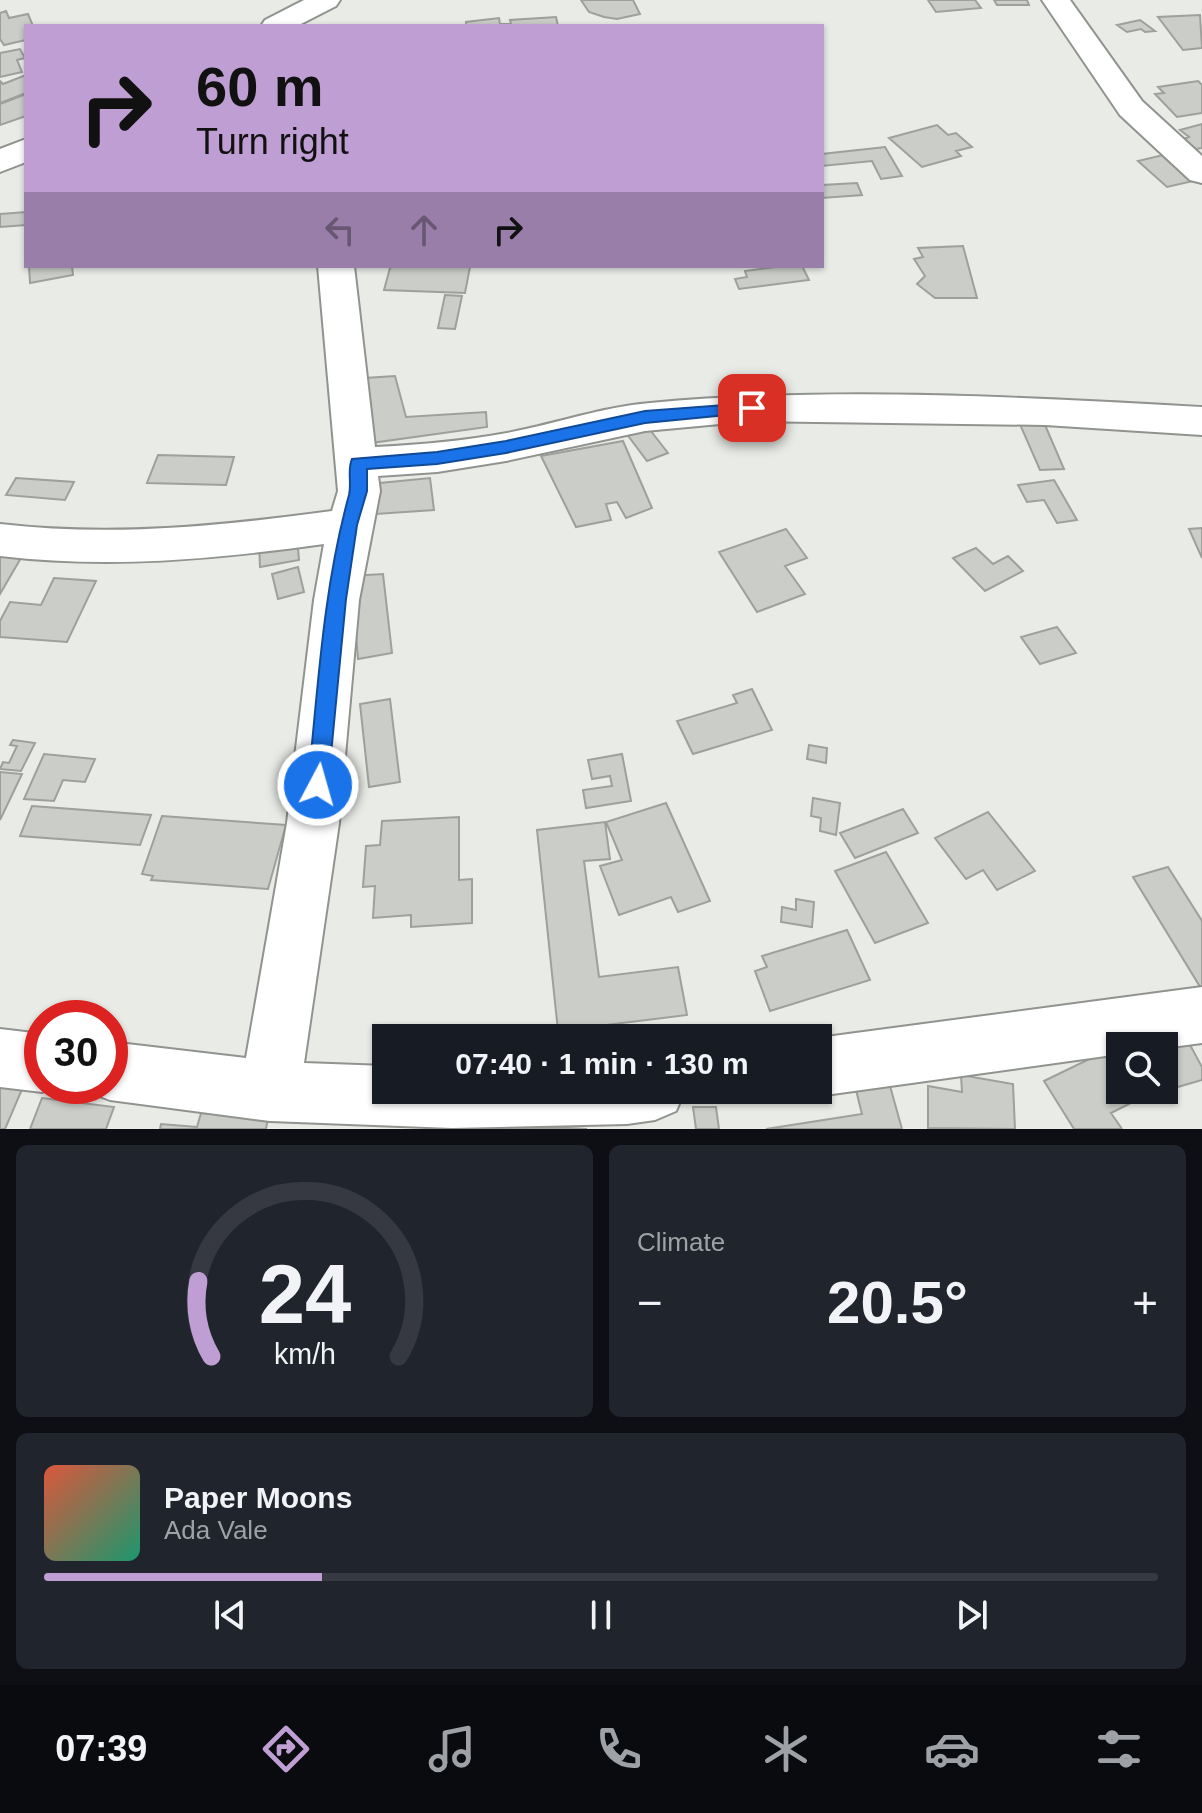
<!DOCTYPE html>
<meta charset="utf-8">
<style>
:root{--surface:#171b24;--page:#20242c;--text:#f1f3f6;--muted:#9ea1a6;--line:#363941;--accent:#bf9ed3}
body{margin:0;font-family:Arial,sans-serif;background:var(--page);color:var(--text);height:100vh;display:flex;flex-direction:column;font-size:30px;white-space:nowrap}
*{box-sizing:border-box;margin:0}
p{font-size:26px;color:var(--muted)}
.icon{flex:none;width:44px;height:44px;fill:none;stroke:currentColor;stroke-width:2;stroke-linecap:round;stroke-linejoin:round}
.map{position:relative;height:1129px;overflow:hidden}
.details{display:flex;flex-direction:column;gap:16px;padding:16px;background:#0d0f14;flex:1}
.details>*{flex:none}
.guide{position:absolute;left:24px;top:24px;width:800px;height:244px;border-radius:0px;box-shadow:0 2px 6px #0004;background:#bf9ed3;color:#111;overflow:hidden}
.fabs{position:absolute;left:1106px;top:1032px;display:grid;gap:16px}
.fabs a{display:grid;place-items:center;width:72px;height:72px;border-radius:0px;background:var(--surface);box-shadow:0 2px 6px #0004;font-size:40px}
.speed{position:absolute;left:24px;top:1000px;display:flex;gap:16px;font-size:40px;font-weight:700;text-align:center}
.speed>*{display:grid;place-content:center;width:104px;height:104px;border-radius:50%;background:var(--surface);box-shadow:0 2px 6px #0004;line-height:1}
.speed .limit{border:12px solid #d22;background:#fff;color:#111}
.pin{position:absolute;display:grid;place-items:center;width:68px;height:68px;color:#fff;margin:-34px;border-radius:16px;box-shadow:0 4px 12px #0006}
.me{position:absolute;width:88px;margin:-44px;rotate:6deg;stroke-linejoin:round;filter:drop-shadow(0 0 6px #0008)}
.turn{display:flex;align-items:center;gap:28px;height:168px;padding:0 40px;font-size:36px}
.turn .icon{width:104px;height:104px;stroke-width:2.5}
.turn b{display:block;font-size:56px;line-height:68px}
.lanes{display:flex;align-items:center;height:76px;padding:0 40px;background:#0003;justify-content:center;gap:40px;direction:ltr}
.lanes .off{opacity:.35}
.big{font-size:60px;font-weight:700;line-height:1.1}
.details .card{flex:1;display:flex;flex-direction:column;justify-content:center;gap:12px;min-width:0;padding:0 28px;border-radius:12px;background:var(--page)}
.details .dial{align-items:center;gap:0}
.dial svg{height:208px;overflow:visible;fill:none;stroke:var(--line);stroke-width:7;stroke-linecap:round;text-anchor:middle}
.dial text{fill:var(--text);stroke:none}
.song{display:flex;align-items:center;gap:24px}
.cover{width:96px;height:96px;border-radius:12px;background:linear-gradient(135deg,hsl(10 70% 55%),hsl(160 70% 35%))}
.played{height:8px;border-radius:4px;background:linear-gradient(90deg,var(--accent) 25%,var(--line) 25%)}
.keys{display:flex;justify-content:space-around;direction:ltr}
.heat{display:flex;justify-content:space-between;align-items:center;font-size:44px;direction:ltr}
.details .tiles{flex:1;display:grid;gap:16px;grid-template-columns:1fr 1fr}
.card:last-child{grid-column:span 2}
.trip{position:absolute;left:372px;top:1024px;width:460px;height:80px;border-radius:0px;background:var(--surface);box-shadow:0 2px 6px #0004;font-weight:700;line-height:80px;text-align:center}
.dock{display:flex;height:128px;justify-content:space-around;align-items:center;background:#090b0e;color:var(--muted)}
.dock .icon{width:56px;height:56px}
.dock .on{color:var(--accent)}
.dock b{font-size:36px;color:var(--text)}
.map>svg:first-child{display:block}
.building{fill:#cacdc8;stroke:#9da09b;stroke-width:2}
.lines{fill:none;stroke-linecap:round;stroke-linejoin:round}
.minor-casing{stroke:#90938e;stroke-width:4}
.minor{fill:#fff;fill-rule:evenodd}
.route{fill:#1a73e8;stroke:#114b97;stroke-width:2}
</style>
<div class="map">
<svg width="1202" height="1129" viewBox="0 0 1202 1129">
<rect width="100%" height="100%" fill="#e8ebe6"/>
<!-- building -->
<path class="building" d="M581,0H633L640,14L617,19L604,17L589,12Z
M928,0H975L981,8L936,12Z
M994,0H1027L1029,5H997Z
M6,11L9,18L28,14L33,26H26V40L4,45L0,39V13Z
M1200,15L1202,48L1183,50L1158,17Z
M556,17L558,26H466V22L499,18L500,24H511L510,20Z
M1140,20L1155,31L1145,32L1141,29L1127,32L1117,25Z
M20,49L25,58L17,60L22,72L0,77V53Z
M26,75V93L0,103V81L3,84Z
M1198,81L1202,85V113L1177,117L1155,94L1164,93L1158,87Z
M26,94V116L0,125V104Z
M1202,124V148L1196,149L1183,139L1189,137L1180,130Z
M937,125L948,135L956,133L972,147L956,151L961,156L922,167L889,138Z
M885,147L902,176L881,179L872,161L822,166V154Z
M1163,155L1193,181L1167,187L1138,161Z
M857,183L862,195L822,198V185Z
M26,212V225L0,227V214Z
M963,246L977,298H935L917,284L925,276L914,259L923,257L918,248Z
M29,266H72L73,275L30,283Z
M395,266H447L470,267L465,293L384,290L390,268Z
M784,266H802L809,280L739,289L735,279L747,277L745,271Z
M445,295L462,296L455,329L438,328Z
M395,376L406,417L486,412L487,427L371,443L365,378Z
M1042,418L1064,469L1040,470L1018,420Z
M647,426L668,453L647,461L626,433Z
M623,441L652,508L626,518L617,502L606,504L611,520L576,527L541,456Z
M158,455L234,457L226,485L147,483Z
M16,478L74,482L65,500L6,495Z
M430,478L434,510L376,514L380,483Z
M1054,480L1077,520L1057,523L1044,500L1027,502L1018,485Z
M1202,528V558L1189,529Z
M786,529L807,558L785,566L805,594L757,612L719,552Z
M297,537L299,560L260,567L259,542Z
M0,548L25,551L0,594Z
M976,548L993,564L1008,556L1023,571L985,591L953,558Z
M298,567L304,592L278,599L272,574Z
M383,574L392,653L358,659L351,576Z
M54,578L96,581L67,642L0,637V621L10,602L41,605Z
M1057,627L1076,653L1040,664L1021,637Z
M752,689L772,730L693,754L677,721L737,703L733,695Z
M390,699L400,782L369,787L360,704Z
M13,740L35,743L21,771L0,769L3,762L9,763L17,746L10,745Z
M809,745L827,748L826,763L807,759Z
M44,754L95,759L85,782L63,780L54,801L24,799Z
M622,754L631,801L586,808L583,790L612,786L610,776L592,779L588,760Z
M0,772L22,774L0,820Z
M813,798L840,803L836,835L820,831L821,818L811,816Z
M666,803L710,901L678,912L671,897L619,915L600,866L622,860L606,822Z
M32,806L151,815L140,845L20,836Z
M903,809L918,833L855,858L840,833Z
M988,812L1035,871L997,890L983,870L966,879L935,838Z
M162,816L286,825L268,889L151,880L153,876L142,874Z
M459,817V880L472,879V923L411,927V915L373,918L375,886L363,887L366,846L380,845L382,821Z
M605,822L610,859L584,861L599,977L678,967L687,1015L558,1031L537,830Z
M886,852L928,923L875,943L835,871Z
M1168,867L1202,921V990L1133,877Z
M796,899L814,902L812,927L781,922L782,907L796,910Z
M847,930L870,980L770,1011L755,971L767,967L762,956Z
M1182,1030L1202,1067V1080L1157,1093L1155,1090H1164V1046Z
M1114,1047L1120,1056V1090H1143L1147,1095L1111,1113L1122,1129H1074L1044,1081Z
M961,1075L1013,1084L1015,1129L928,1128V1086L962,1092Z
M0,1083L23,1087L5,1129H0Z
M890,1086L902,1129H766L862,1114L856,1090Z
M42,1098L114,1107L106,1129H30Z
M693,1107H716L719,1129H696Z
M201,1113L268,1118L266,1129H160L161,1124L197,1127Z
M455,1122L587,1129H455Z"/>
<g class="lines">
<defs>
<path id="minor" d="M304,0H340L336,6L297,26H261L265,20Z
M1042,0H1070L1142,101L1202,156V183L1190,180L1120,115Z
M26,139V162L0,172V149Z
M318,266H354L375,447C419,445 463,441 507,433C555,424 602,407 650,403C833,386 1019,397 1202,407V435L1045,425L752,421L645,431L506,461L437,472L378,476L380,491L359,600L339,823L304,1063L386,1066V1090H685L676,1111L655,1120L627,1124L452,1128L270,1121L110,1100L89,1092L87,1086H110V1042L246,1058L287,823L314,600L324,544C216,559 109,569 0,556V524C112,537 221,526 332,511L338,491Z
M1202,987V1043L1164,1048L1120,1046V1054L818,1096L803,1090H818V1038Z
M0,1029L42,1034V1086H57L42,1092L0,1087Z"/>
</defs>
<!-- minor casing -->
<use href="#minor" class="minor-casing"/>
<!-- minor -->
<use href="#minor" class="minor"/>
</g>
<!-- route -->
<path class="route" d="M752,403L757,404V412L645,423L506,453L437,464L367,469V491L357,525L346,599L328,785L325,791L318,794L311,791L308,785C318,688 323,589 349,495C352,483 347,470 352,459L437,452L506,441L645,411Z"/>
</svg>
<div class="fabs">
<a><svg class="icon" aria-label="search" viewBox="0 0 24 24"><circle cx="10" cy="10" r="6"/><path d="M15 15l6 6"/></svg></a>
</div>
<div class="speed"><div class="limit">30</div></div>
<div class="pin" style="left:752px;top:408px;background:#d93025"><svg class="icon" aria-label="arrive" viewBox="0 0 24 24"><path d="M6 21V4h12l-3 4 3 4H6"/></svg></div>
<svg class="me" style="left:318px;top:785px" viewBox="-20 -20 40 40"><circle r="17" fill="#1a73e8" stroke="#fff" stroke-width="3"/><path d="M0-11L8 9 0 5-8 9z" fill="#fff"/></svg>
<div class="trip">07:40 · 1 min · 130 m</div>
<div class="guide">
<div class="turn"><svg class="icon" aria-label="right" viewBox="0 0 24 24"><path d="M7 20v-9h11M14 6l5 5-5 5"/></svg><div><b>60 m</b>Turn right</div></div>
<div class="lanes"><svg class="icon off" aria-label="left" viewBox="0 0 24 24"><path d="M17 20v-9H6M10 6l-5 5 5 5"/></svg><svg class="icon off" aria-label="ahead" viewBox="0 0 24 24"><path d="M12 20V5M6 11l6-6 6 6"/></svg><svg class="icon" aria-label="right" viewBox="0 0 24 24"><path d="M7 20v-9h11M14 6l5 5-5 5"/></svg></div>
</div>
</div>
<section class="details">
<div class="tiles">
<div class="card dial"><svg viewBox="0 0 100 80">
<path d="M14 69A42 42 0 1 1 86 69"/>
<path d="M14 69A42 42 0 0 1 9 40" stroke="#bf9ed3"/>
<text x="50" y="56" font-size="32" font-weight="700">24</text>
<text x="50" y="72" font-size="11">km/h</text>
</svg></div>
<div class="card"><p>Climate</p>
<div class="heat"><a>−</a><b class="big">20.5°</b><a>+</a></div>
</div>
<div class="card">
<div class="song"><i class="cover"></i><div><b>Paper Moons</b><p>Ada Vale</p></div></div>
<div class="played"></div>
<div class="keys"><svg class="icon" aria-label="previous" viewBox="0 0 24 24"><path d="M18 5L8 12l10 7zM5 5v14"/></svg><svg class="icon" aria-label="pause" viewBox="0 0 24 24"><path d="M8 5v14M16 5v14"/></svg><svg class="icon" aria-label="next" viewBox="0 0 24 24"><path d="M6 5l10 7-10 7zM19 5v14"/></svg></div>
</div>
</div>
</section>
<nav class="dock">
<b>07:39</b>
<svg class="icon on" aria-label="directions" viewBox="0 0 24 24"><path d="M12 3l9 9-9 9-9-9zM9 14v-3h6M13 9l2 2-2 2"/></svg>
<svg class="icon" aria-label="music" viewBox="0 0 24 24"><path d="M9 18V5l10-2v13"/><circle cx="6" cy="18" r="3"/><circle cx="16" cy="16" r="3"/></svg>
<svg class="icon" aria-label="phone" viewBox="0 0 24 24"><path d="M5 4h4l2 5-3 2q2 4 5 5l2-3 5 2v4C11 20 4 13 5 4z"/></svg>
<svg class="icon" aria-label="climate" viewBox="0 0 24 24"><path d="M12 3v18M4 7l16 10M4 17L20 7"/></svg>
<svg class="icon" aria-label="car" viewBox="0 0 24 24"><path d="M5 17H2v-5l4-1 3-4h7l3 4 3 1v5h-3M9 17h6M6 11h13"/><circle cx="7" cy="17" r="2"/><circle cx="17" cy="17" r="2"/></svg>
<svg class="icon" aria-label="filters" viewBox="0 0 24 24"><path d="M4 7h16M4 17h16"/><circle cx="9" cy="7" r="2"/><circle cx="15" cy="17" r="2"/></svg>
</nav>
